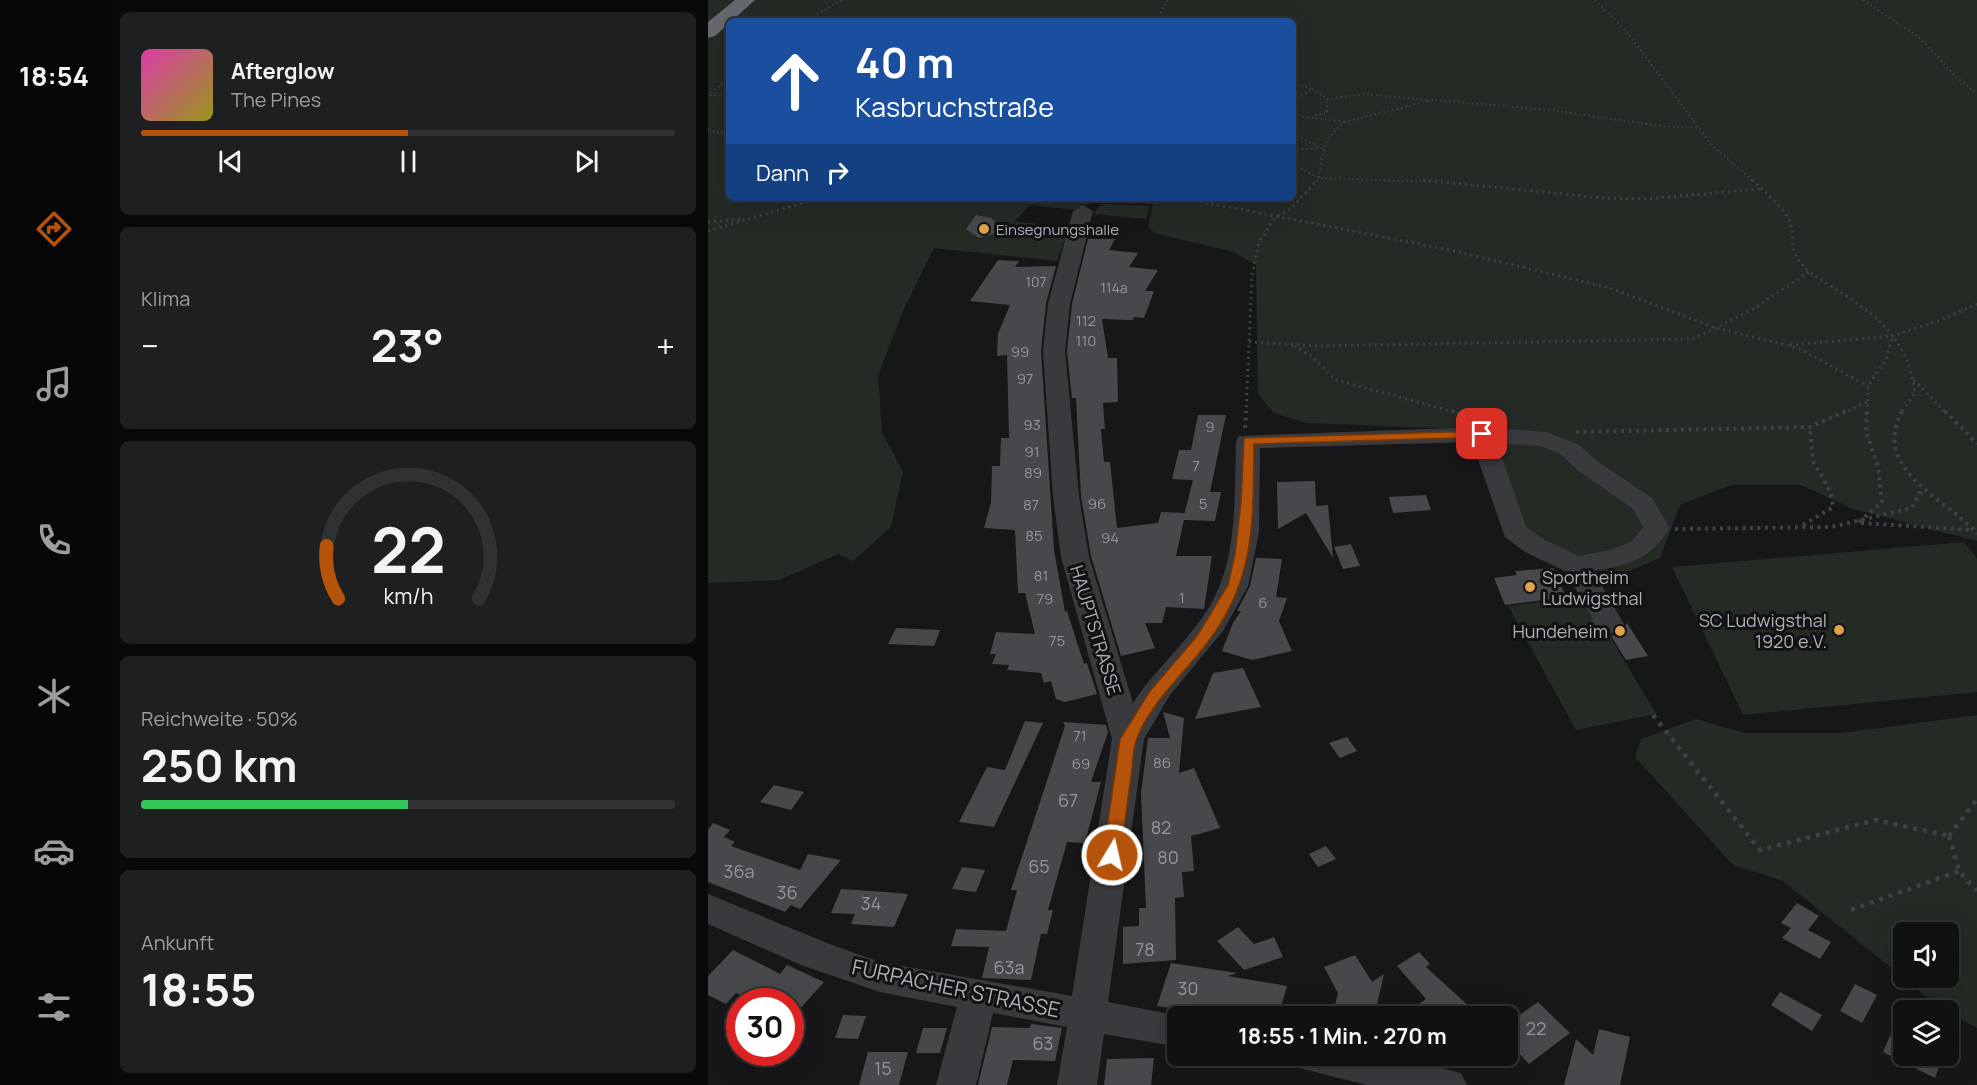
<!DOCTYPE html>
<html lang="de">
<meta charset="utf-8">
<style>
:root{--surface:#111113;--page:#1e1f21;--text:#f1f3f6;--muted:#9c9da0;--line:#303133;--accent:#b45309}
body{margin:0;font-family:Manrope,sans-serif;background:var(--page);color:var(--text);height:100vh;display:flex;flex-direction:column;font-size:22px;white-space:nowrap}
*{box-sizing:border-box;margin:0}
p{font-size:20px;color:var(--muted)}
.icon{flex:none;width:33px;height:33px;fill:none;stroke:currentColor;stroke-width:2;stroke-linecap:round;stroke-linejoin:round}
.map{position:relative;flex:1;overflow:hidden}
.sheet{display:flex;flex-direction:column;gap:12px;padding:12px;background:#09090a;width:600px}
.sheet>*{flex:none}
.top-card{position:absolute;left:18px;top:18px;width:570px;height:183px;border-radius:9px;box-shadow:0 6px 24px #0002,0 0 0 2px var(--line);background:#1a4fa0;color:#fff;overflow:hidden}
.tools{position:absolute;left:1185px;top:922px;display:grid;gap:12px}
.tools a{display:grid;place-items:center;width:66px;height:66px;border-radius:9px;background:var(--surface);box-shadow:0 6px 24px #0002,0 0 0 2px var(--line);font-size:30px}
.speed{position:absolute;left:18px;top:988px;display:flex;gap:12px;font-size:30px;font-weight:700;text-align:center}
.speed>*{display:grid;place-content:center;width:78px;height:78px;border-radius:50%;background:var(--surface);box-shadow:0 6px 24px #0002,0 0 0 2px var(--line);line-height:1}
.speed .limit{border:9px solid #d22;background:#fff;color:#111}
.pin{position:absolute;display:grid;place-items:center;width:51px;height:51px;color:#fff;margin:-26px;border-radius:12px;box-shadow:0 3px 9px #0006}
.me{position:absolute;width:66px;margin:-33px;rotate:9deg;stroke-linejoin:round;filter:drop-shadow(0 0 4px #0008)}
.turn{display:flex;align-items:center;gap:21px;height:126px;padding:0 30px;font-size:27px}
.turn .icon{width:78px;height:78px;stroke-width:2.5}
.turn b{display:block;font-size:42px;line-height:51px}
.then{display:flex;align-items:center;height:57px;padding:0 30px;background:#0003;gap:12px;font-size:22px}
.big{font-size:45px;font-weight:700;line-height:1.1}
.sheet .widget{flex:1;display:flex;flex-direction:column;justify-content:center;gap:9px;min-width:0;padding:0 21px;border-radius:9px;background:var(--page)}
.sheet .dial{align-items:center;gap:0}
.dial svg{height:156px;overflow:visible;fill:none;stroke:var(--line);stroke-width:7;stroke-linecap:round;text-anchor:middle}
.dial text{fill:var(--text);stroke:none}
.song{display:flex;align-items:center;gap:18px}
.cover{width:72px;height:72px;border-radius:9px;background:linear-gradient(135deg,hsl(320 70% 55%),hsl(60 70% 35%))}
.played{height:6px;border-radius:3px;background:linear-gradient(90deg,var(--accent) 50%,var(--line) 50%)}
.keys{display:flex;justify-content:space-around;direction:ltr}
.heat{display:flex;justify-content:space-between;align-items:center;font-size:33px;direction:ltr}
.charge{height:9px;border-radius:4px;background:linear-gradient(90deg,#34c759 50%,var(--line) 0)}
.trip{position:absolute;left:459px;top:1006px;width:351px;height:60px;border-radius:9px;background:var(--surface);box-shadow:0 6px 24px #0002,0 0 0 2px var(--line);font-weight:700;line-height:60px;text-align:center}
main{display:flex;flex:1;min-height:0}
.tab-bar{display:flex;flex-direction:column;width:108px;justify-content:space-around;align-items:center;background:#070708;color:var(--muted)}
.tab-bar .icon{width:42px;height:42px}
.tab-bar .current{color:var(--accent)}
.tab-bar b{font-size:27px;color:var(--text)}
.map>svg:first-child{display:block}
.green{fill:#242a24;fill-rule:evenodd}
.building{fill:#46484b}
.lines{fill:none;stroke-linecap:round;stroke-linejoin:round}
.path-far3{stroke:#3f4144;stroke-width:2;stroke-dasharray:1.5 3;stroke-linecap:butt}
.path-far2{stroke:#3f4144;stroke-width:3;stroke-dasharray:2 4;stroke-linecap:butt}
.path-far1{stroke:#3f4144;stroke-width:4;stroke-dasharray:3 4.5;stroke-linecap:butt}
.path{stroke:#3f4144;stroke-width:4.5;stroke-dasharray:4 6;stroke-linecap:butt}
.minor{fill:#393a3e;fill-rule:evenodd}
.highway{fill:#65686e;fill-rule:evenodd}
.route{fill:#b45309;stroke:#753606;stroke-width:1.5}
.poi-dot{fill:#dea34a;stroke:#121214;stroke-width:2}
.labels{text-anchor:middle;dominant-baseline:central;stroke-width:6;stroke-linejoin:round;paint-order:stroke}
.far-number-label{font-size:14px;fill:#92969c}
.far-poi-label{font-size:15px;fill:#abb0b7;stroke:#121214;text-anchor:start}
.number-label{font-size:15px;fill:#92969c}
.poi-label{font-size:18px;fill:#abb0b7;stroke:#121214;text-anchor:end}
.street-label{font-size:18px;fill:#abb0b7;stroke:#121214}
.near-number-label{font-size:18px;fill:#92969c}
.near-street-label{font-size:21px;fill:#abb0b7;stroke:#121214}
</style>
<main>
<nav class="tab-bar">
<b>18:54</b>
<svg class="icon current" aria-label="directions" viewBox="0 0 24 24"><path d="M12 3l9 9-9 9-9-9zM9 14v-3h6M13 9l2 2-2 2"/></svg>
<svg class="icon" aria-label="music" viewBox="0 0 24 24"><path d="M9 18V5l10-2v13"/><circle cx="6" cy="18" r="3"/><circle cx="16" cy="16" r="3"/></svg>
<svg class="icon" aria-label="phone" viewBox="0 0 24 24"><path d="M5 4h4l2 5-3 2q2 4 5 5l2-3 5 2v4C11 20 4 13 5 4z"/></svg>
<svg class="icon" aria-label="climate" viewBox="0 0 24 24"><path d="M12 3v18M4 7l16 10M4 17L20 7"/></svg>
<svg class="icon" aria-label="car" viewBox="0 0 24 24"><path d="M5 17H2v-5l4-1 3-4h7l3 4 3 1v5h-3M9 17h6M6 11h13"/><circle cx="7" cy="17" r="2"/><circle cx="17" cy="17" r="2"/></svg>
<svg class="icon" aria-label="filters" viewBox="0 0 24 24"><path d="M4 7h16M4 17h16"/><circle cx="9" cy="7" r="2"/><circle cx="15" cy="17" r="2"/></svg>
</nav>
<section class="sheet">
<div class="widget">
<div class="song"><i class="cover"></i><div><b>Afterglow</b><p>The Pines</p></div></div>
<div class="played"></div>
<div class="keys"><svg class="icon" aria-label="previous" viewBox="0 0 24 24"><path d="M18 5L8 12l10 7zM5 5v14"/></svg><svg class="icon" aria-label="pause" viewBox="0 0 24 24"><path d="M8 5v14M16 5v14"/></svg><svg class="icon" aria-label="next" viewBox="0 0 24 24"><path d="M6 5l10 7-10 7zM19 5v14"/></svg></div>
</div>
<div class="widget"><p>Klima</p>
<div class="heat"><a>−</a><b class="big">23°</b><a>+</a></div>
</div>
<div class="widget dial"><svg viewBox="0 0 100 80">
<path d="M14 69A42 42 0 1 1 86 69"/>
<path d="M14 69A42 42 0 0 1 8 42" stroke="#b45309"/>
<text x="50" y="56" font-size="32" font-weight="700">22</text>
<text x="50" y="72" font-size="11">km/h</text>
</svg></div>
<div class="widget"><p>Reichweite · 50%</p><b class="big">250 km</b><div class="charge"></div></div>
<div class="widget"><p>Ankunft</p><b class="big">18:55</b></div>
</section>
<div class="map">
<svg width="1269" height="1085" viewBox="0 0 1269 1085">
<rect width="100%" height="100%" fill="#171719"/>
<!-- green -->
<path class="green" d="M0,0H1269V541L1145,509L1093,485H1023L972,505L952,558L913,574L890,570L815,528L784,447L752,429L599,423L566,413L550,394L548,265L525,252L446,233L440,226L445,204L387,201L368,210L322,205L307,221L361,228L349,261L226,248L194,313L170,376L174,432L195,472L183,527L145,561L130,554L71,580L0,583ZM21,21H585V198H21Z
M393,204L442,206L438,219L385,214Z
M1256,542L1269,559V692L1035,715L964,567Z
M878,596L948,714L868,730L800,606Z
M1269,715V1028L1230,1007L1196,978H1240V933H1196V978L1075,881L1025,865L927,757L933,739L988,719L1037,733H1134Z"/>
<!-- building -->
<path class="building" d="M268,215L283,218L296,231L271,238L258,229Z
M380,239H407L401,250L430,253L421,267L450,270L437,291H446L436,318L426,317L425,320L394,319L400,358H409L410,402L395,403L397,429H393L396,462H402L409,528L450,523L453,512L477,513L476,515L485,480L464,479L471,450H483L490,415H518L502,492H513L507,521L476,520L468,556H504L496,609L458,607L454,623H437L447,648L413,656L383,556L373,496L368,398H364L359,351L364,304Z
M290,260L311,261L307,267L348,266L338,303L333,351L346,550L357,612L359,611L376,664L379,663L389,694L357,702L348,699L343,681L336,683L333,673L299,670L301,665L284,664L288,654H282L288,632L327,634L317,593H310L307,530L276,528L283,503L284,466H292L293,438H301L299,355L289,356L290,334L302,305L262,301Z
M607,481L608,506L620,505L625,558L598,513L570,529L569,482Z
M718,495L723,510L685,513L681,497Z
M643,544L652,566L635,569L626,547Z
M548,558L574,559L568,597L579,598L571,621L584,651L544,660L514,651L525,623L533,611H529L542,586Z
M845,568L858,597L797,605L786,578L809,575L807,571Z
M919,623L940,656L918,660L903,636L913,633Z
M188,628L232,630L226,646L180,644Z
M535,668L553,707L487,719L505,673Z
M455,712L476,718L471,773L486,768L512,828L483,836L486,871L474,872L476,897L467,898L468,960L415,964V927L431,926V908H438L433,793L440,738H462Z
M317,721L335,723L286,827L251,822L279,767L297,770Z
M355,722L398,725L400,732L383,782H393L377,843L359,842L340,910H345L339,934H333L323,980L274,978L281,947L243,946L248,929L298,931L309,890H303L357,726Z
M639,737L649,751L632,758L621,743Z
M66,785L96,792L83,810L52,802Z
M5,823L22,830L16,837L27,842L23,846L92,870L100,854L133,860L92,909L83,905L77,912L0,882V830Z
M618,846L628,859L610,867L601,854Z
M254,867L277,870L268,892L244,889Z
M133,889L178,892L200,894L186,927L143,924L147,914L123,913Z
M1089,903L1111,916L1100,930L1123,942L1112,959L1074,938L1083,928L1073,923Z
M530,927L546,944L566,937L575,957L536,970L509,941Z
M25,950L72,974L79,965L116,982L82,1020V1002H49L28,993L18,1004L0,995V976Z
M711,952L722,964L718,967L773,1017H692L718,999L689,966Z
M647,955L664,982L676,974L666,1017H624L630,993L616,967Z
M463,963L529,973L520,976L579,986L570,1017H523L449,1006Z
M1147,984L1169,995L1154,1023L1132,1011Z
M1072,992L1114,1015L1104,1031L1063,1005Z
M830,1002L862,1033L821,1064L800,1042V1023Z
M1196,1004V1056H1235L1227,1078L1175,1052Z
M135,1015L158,1016L150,1039L127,1038Z
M323,1024L354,1028L347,1061L305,1060L299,1085H270L284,1027L322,1028Z
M215,1028H239L232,1053H208Z
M891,1029L922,1037L912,1085H856L868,1039L885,1055Z
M160,1052H200L191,1085H151Z
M446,1058L443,1085H396L399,1059Z"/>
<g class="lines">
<!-- path-far3 -->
<path class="path-far3" d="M887,0L919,32L1003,144L1046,182
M1155,0L1213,39L1247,76L1269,94
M97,21L134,0
M448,21L460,0
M585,82L604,89L590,98L586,115L636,122C615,142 614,150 611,178L608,182
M604,89L619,99L656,94L720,100
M2,95L21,96
M0,96L21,77
M607,115L619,113V99
M636,122L725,100L842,110L952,126L990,128
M0,131L21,134
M585,134L614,148
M585,150L611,148
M585,164L611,178L730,182"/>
<!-- path-far2 -->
<path class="path-far2" d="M715,180L895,198L938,199L1052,189
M1044,180C1055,190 1080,211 1083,225C1086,234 1083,248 1088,256C1096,270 1110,278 1123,286C1167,314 1200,337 1207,393L1193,413
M474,198L742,250L902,288L1008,328L1090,348L1160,386
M0,222L35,219
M0,231L111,198
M541,342L610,346L985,339L1045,309L1101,272
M1082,345L1184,336L1233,320L1269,304
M586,346L606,358L628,380L750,413
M1206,380L1238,413
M538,413L544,276L551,242L567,218L584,208L609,180
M1135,413L1159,402
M1159,413L1160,386L1178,359L1184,337"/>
<!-- path-far1 -->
<path class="path-far1" d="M744,411L762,416
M1194,411C1162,471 1240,499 1269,534
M1237,411L1269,444
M537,428L538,411
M868,432L1102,427L1138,411
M1151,522L1174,502L1170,466L1158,432L1159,411
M1153,523L1265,530
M1095,525L1125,507L1122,491L1105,461L1102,427
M967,529L1123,527L1204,508L1214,489"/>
<!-- path -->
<path class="path" d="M945,715L1052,850L1168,820L1241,836
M1241,836L1251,871L1269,891
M1241,836L1269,799
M1143,910L1251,871"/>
<!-- minor -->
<path class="minor" d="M375,205L385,211L362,304L357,351L371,496L381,557L425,703C445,672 473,648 494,618C531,568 526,500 528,441L531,436L774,427L838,432L870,444L889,461L944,498L962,528C940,561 923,564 885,571L916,624L912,631L895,635L885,632L881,625L885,619L857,571L817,552L797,537L764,442L552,448L551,532L540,586L515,631L462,695L436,739L400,1002L477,1017H470V1047L396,1034L389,1085H349L359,1027L285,1013L268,1085H228L249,1007L172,992L93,965L0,924V894L119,943L172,962L364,996L404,739L353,557L345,496L335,351L340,304L365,211ZM789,443L833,446L852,454L871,471L925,509L935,527L923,542L902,550L871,556L837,540L818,527Z
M586,1056H685L753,1073L759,1085H659L591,1068Z"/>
<!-- highway -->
<path class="highway" d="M27,0H47L7,36L0,38V22Z"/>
</g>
<!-- route -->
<path class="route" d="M774,431L779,432V437L546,444C545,521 548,580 499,643C476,674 444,701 429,738C425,747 425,760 424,769C420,798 416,827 413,855L410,860H398L395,855L412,739L442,691L489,636L520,585L527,554L533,502L536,438Z"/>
<!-- markers -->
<g class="poi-dot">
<circle cx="276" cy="229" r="6"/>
<circle cx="822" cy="587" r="6"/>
<circle cx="1131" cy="630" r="6"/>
<circle cx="912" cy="631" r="6"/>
</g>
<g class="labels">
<!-- far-number labels -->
<g class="far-number-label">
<text x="328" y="281">107</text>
<text x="406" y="287">114a</text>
</g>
<!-- far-poi labels -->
<g class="far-poi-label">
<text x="288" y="229">Einsegnungshalle</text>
</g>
<!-- number labels -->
<g class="number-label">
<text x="378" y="320">112</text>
<text x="378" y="340">110</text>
<text x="312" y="351">99</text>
<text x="317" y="378">97</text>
<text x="324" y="424">93</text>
<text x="502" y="426">9</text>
<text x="324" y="451">91</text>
<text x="488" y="465">7</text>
<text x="325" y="472">89</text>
<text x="389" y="503">96</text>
<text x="495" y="503">5</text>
<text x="323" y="504">87</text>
<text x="326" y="535">85</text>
<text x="402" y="537">94</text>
<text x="333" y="575">81</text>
<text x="474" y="597">1</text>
<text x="337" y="598">79</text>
<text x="555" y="602">6</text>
<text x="349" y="640">75</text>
<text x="372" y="735">71</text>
<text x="454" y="762">86</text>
<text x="373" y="763">69</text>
</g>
<!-- poi labels -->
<g class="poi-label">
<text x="834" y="577" text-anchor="start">Sportheim<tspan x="834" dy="21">Ludwigsthal</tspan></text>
<text x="1119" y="620">SC Ludwigsthal<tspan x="1119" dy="21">1920 e.V.</tspan></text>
<text x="900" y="631">Hundeheim</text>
</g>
<!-- street labels -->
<g class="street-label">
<text transform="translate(388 630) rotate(73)">HAUPTSTRASSE</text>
</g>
<!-- near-number labels -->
<g class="near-number-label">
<text x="360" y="800">67</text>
<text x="453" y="827">82</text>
<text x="460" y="857">80</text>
<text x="331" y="866">65</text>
<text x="31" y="871">36a</text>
<text x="79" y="892">36</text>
<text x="163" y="903">34</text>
<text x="437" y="949">78</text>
<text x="301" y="967">63a</text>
<text x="480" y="988">30</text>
<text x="828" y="1028">22</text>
<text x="335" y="1043">63</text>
<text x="175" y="1068">15</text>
</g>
<!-- near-street labels -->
<g class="near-street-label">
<text transform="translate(248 988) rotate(12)">FURPACHER STRASSE</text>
</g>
</g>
</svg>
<div class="tools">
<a><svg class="icon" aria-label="sound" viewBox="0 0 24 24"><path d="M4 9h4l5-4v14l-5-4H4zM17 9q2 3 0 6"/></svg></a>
<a><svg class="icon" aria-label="layers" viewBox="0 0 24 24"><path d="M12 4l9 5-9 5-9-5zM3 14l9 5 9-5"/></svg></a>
</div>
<div class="speed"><div class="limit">30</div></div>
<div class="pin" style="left:774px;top:434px;background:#d93025"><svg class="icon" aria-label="arrive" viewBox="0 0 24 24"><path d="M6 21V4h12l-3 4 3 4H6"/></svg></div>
<svg class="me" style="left:404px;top:855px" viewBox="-20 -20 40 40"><circle r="17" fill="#b45309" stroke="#fff" stroke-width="3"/><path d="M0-11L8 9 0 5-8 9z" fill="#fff"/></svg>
<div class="trip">18:55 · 1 Min. · 270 m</div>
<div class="top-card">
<div class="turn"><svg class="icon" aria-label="ahead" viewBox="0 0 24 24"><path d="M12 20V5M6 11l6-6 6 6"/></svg><div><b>40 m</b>Kasbruchstraße</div></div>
<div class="then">Dann<svg class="icon" aria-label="right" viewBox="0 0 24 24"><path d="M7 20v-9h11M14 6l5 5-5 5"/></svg></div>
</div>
</div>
</main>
